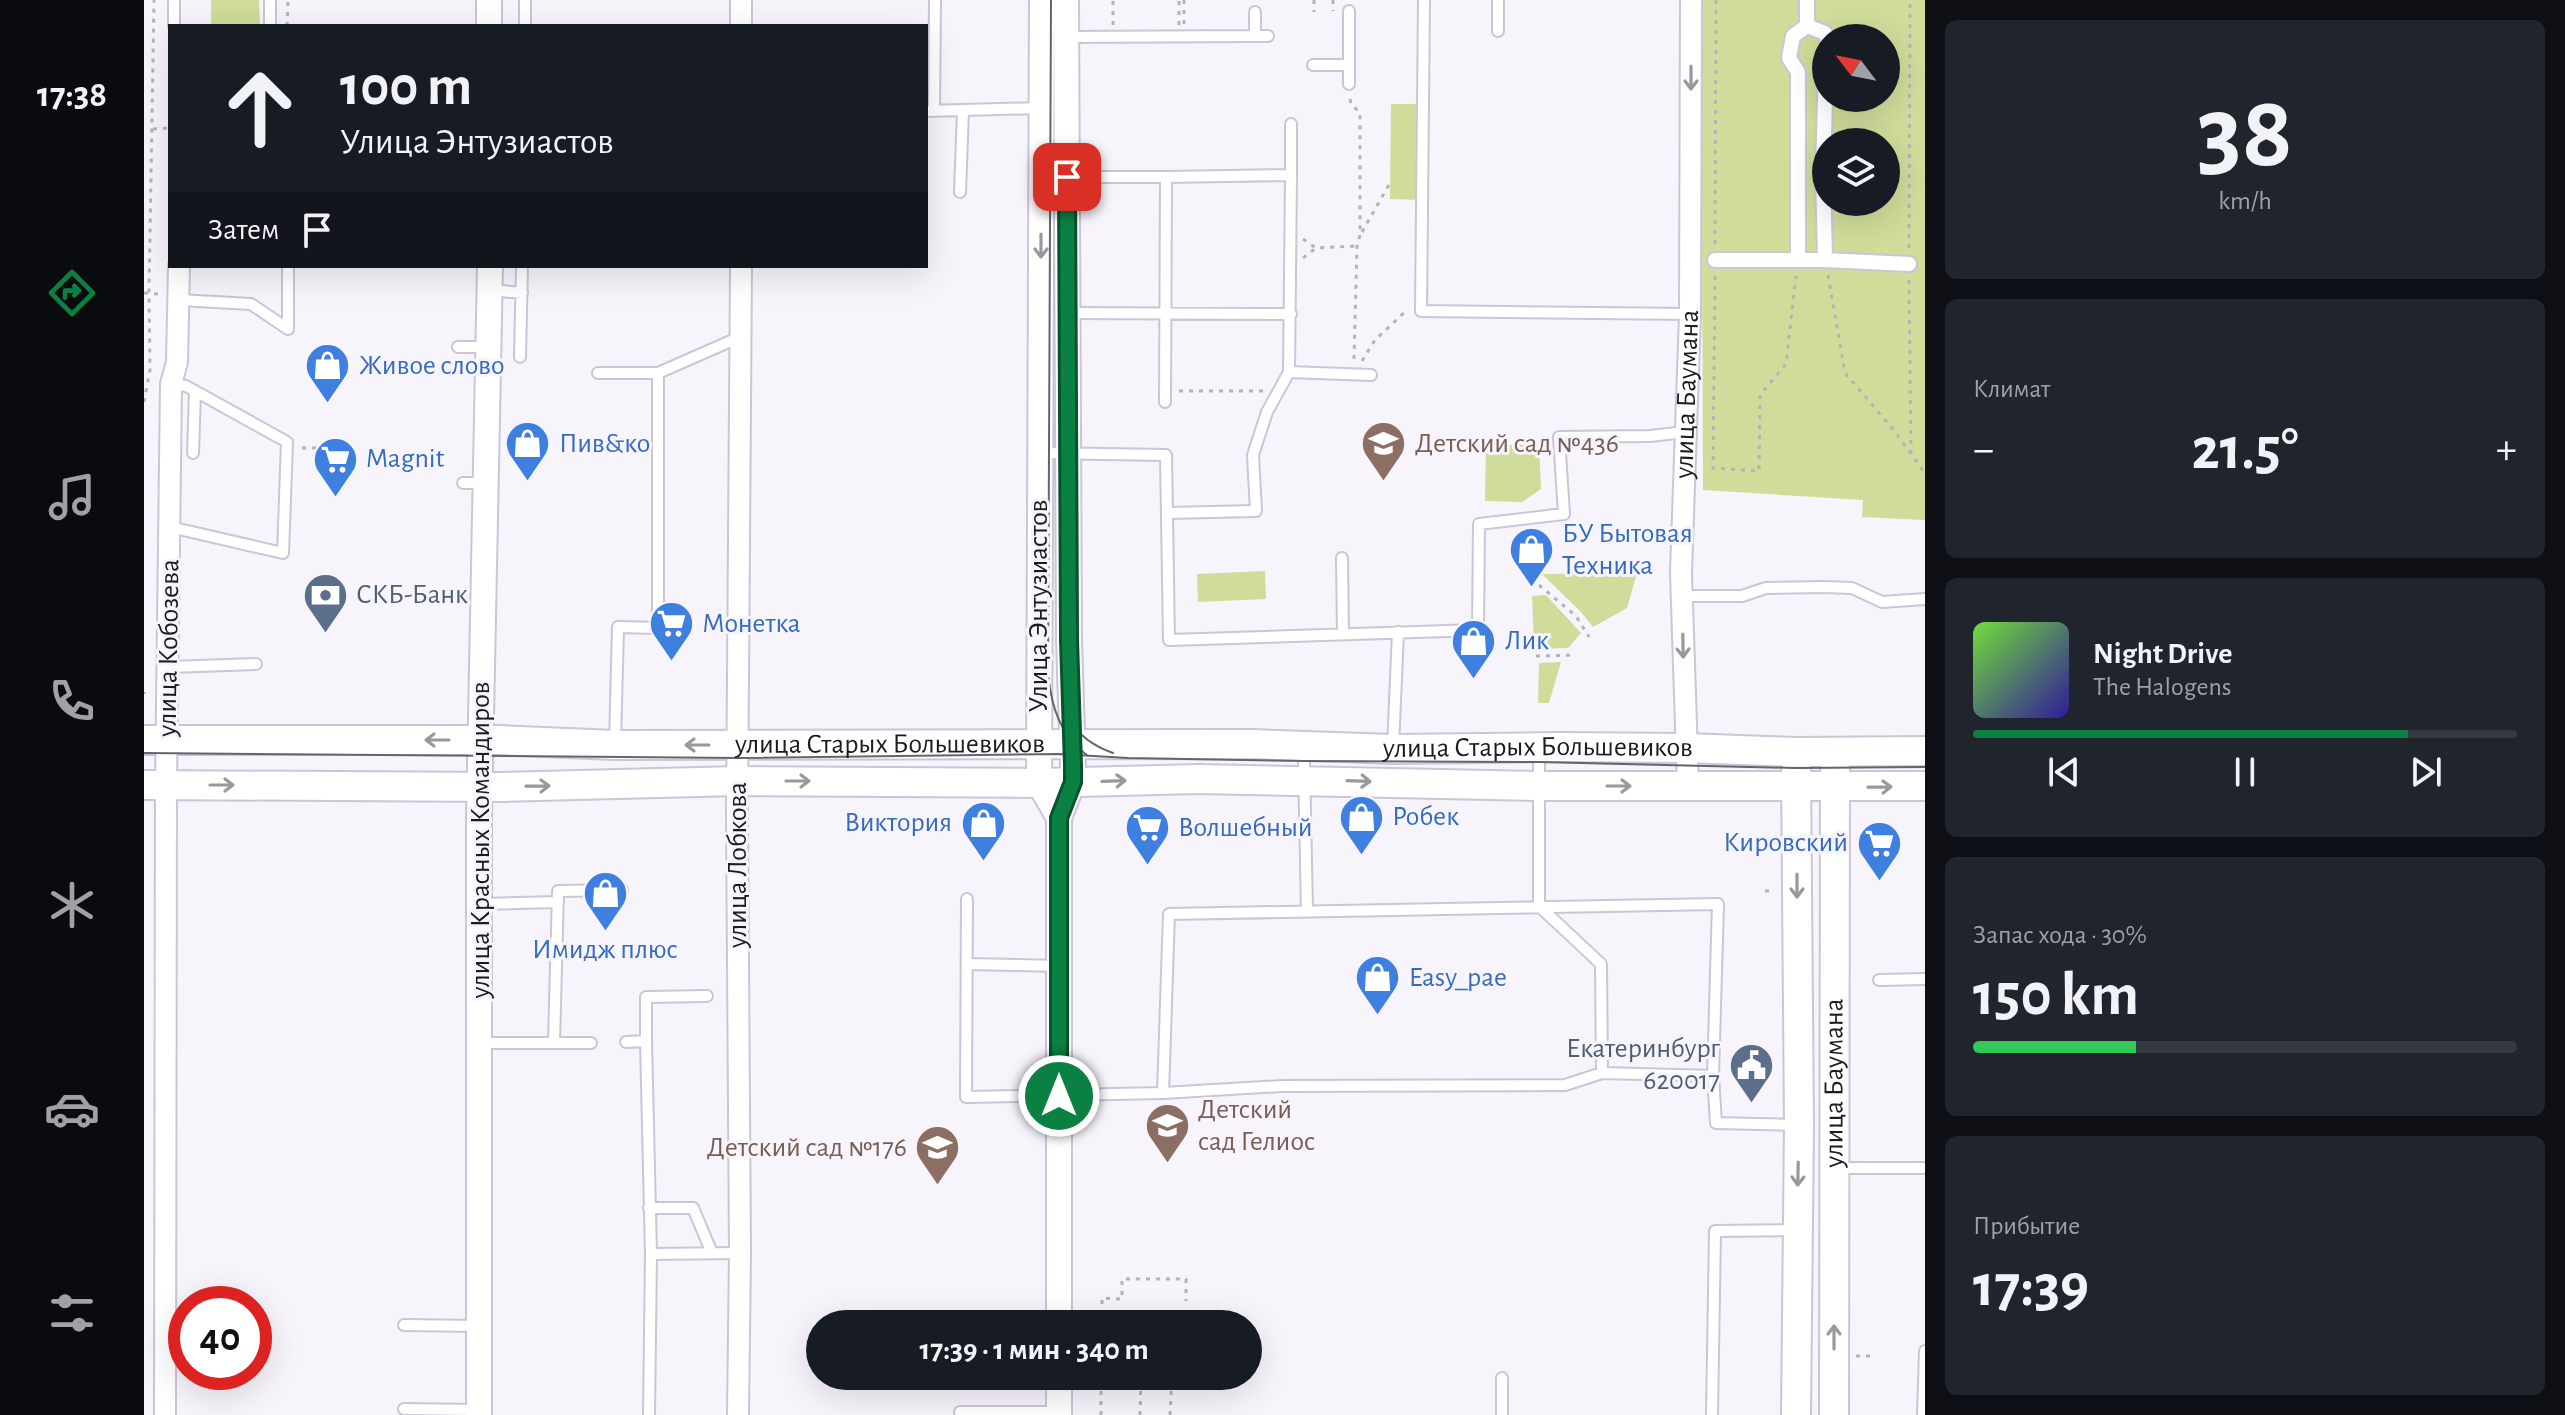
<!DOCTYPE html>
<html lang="ru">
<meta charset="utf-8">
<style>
:root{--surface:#171b24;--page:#20242c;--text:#f1f3f6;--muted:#9ea1a6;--line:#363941;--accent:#0b8043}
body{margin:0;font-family:"Alegreya Sans",sans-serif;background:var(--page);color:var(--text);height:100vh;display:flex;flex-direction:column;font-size:30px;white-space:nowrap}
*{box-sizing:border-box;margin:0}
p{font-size:26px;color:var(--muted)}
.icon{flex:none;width:44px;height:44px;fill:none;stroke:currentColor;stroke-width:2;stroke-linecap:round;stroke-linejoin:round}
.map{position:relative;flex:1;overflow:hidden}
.sheet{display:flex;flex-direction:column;gap:20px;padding:20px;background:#0d0f14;width:640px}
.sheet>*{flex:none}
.top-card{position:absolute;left:24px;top:24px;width:760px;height:244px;border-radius:0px;box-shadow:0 8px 32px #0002;background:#171b24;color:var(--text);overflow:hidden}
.needle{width:52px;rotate:302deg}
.tools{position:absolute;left:1668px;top:24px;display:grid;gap:16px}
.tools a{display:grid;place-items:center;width:88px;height:88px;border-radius:50%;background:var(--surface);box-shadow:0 8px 32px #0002;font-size:40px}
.speed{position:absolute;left:24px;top:1286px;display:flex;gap:16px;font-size:40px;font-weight:700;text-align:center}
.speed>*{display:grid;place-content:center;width:104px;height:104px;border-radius:50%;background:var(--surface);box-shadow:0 8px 32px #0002;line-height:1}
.speed .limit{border:12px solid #d22;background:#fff;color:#111}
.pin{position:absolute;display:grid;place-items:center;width:68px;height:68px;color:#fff;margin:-34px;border-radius:16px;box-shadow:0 4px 12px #0006}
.me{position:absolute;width:88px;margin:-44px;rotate:0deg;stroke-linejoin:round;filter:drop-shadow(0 0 6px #0008)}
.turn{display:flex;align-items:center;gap:28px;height:168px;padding:0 40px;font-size:36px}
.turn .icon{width:104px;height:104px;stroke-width:2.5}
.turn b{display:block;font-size:56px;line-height:68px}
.then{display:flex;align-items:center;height:76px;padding:0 40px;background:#0003;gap:16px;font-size:30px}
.big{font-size:60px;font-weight:700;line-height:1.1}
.sheet .widget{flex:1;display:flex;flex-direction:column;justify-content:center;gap:12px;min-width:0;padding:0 28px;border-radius:12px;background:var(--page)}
.sheet .dial{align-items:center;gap:0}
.dial b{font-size:104px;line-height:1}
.song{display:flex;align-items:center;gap:24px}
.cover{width:96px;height:96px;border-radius:12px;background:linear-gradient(135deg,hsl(100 70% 55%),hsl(250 70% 35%))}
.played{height:8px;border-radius:4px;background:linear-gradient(90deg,var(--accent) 80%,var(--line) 80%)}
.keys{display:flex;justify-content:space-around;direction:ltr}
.heat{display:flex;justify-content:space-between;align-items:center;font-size:44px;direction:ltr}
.charge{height:12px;border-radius:6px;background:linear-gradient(90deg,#34c759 30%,var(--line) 0)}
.trip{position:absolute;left:662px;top:1310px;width:456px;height:80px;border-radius:40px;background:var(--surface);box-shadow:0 8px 32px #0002;font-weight:700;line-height:80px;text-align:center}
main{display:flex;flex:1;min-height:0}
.menu{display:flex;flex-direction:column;width:144px;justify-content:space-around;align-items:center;background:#090b0e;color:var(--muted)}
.menu .icon{width:56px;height:56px}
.menu .selected{color:var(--accent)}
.menu b{font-size:36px;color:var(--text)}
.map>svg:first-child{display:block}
.green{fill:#cfdc9a;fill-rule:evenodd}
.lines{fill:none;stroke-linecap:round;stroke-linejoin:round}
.service-casing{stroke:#cbc5d8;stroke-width:14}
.pedestrian-casing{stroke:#cbc5d8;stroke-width:18}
.minor-casing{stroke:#cbc5d8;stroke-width:24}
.tertiary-casing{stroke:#cbc5d8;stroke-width:28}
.secondary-casing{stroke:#cbc5d8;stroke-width:32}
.path{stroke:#b5b3ba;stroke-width:3;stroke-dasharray:4 6;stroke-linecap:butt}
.service{stroke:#fff;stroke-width:10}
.pedestrian{stroke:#fff;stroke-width:14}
.minor{stroke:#fff;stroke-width:20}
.tertiary{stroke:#fff;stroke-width:24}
.secondary{stroke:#fff;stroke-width:28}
.tram{stroke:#66636b;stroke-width:2}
.oneway{stroke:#99989c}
.route-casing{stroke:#07532c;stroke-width:20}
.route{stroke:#0b8043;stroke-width:14}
.labels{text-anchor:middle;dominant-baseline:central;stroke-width:6;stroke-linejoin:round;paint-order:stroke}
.shop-label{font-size:28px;fill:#366cbe;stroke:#f7f4fc;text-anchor:start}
.street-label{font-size:28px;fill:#1d1b22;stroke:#f7f4fc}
.education-label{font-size:28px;fill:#785e54;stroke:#f7f4fc;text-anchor:start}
.service-label{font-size:28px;fill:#4e5e75;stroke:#f7f4fc;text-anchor:start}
</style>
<main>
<nav class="menu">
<b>17:38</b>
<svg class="icon selected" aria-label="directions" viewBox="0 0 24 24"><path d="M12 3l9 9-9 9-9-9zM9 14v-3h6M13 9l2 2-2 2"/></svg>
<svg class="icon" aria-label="music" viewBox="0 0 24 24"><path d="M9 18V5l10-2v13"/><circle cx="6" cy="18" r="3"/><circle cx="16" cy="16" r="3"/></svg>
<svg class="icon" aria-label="phone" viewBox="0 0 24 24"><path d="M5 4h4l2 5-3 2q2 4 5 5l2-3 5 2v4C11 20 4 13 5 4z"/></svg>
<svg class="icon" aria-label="climate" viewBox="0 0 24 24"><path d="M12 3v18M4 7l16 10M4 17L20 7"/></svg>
<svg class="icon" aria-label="car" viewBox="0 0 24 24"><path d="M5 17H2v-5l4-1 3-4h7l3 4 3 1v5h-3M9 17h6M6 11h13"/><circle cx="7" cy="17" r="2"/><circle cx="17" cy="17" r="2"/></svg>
<svg class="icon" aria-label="filters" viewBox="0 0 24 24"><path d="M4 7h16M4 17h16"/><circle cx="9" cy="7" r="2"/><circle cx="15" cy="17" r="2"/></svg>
</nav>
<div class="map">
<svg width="1781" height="1415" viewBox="0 0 1781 1415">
<rect width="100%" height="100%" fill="#f7f4fc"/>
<!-- green -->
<path class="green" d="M67,0H115L116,26H67Z
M1557,0H1781V520L1718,517L1719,500L1559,490ZM1682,38H1742V98H1682ZM1682,142H1742V202H1682Z
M1247,104H1277V200L1246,199Z
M1395,444L1397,489L1378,502L1341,501L1342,446Z
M1121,571L1122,599L1054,602L1053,574Z
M1493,573L1483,608L1449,627L1437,612L1398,574Z
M1402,595L1437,633L1424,648L1390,649L1388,596Z
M1417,662L1405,703H1394L1395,663Z"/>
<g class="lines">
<defs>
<path id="service" d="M1280,0L1277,311L1546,314
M1354,0V31
M30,26V0
M126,26V0
M381,26V0
M1111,36H1124
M921,37L1111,36V12
M1169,65H1205
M1205,84V11
M790,110L791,0
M782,111L897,108
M1147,175V124
M924,177H1022
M816,192L819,110
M346,290L378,293
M35,300L107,304L144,329
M925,313L1147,314
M144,329V266
M314,347H344
M376,357L378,266
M1145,372L1227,375
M454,373H514
M1021,402L1022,177L1147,175L1145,372L1123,412L1109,455L1112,511L1023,513
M49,453L51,391
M898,453L1022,455L1025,640L1334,630L1335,524L1420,514L1415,437L1506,436L1541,432
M319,483H340
M26,527L139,553L143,442L42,386L27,384
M1198,558L1199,634
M1538,596H1598L1622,588L1680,587L1708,588L1738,602L1781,599
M25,667L112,664
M471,743L474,627L514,628V373L596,337
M1249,747L1254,632
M1160,761L1163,912
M1395,762V906L1457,964L1458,1073
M823,899L822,1097L1019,1093L1138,1086L1421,1085L1458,1073L1569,1076
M336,904L414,902
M823,964L915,966
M1735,980L1781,979
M502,1041V997L563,996
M410,1042L414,891L478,890
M482,1042L502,1041L507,1254L505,1415
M336,1043H447
M1019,1093L1025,914L1574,904L1569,1076L1572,1123L1652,1125
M1691,1168H1781
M505,1208H549L568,1253
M507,1254L596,1253
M23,1320H42
M110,1320H114
M260,1325L334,1326
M1358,1378V1415
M260,1409L333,1410
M816,1412H915
M1568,1415L1571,1231L1652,1230
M1779,1415L1781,1351"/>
<path id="pedestrian" d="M1663,0V26
M1663,26L1681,33L1683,38
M1571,260H1681L1765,264
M1654,260V72L1645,58L1649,36L1663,26
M1681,260L1679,172L1682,62"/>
<g id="minor">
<path d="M597,0V26"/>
<path id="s1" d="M1544,786L1537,573L1546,314L1547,0"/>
<path d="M21,1415L22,785L27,384L33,362L35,266"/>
<path d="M594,1415L596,1253L593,813L597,266"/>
</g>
<path id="tertiary" d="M345,0V26
M898,0L895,783L915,818
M915,1324V818L929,782V765L925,640L922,0
M335,1415V818L346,266
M915,1415V1376"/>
<g id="secondary">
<path id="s2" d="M0,740H354L471,745L1107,744L1249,749L1414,747L1543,748L1652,752L1781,751"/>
<path d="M0,785L357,787L594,781L895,783L1054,779L1395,786H1781"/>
<path d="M1652,1415L1655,1125L1652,769"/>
<path id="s3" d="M1690,1415L1691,768"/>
</g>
</defs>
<!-- service casing -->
<use href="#service" class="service-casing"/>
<!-- pedestrian casing -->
<use href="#pedestrian" class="pedestrian-casing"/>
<!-- minor casing -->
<use href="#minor" class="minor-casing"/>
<!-- tertiary casing -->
<use href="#tertiary" class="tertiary-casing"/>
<!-- secondary casing -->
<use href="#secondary" class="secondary-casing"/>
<!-- path -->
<path class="path" d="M1040,0V25
M1170,0V12
M1189,0V11
M969,25V0
M1035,25V0
M143,26L144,0
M1206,99L1207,104L1216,113V235L1213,246L1210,359
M9,129L26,128
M1218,232L1246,183
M1159,239L1172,248L1213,246
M1571,244L1572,0
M1765,248L1766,0
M1159,258L1172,248
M1684,275L1701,373L1748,428L1781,473
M1571,276L1569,468L1615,471L1616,395L1642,364L1652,276
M1765,280L1767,456
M0,293L15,294
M1218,361L1231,340L1263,310
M1035,391H1119
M0,402L6,370L5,294L10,0
M158,448H182
M1395,585L1432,616L1445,637
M1392,656L1431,655
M0,692V694
M1621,891H1631
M958,1324V1298L978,1299V1279H1042V1301
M1021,1324L1035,1312
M1712,1356H1730
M1005,1377H1028
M1028,1380H1039V1376
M957,1415V1376
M996,1415L997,1377L1005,1376
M1026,1415L1028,1376"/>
<!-- service -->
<use href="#service" class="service"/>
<!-- pedestrian -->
<use href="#pedestrian" class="pedestrian"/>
<!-- minor -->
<use href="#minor" class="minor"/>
<!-- tertiary -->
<use href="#tertiary" class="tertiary"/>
<!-- secondary -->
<use href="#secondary" class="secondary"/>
<!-- tram -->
<path class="tram" d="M907,0L904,673C907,706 916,736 944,756
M926,720C935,736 952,747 969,753
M0,753L594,758L915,754L984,758L1160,761L1395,762L1652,768L1781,767"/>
</g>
<!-- one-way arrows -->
<defs><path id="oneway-shaft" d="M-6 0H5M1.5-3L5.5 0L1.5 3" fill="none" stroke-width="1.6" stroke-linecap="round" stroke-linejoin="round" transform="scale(2)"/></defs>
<g class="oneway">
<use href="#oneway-shaft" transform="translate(1547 78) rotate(90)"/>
<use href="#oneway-shaft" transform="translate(897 246) rotate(90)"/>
<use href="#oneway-shaft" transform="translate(1539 646) rotate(89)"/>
<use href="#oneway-shaft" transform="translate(293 740) rotate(-180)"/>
<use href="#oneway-shaft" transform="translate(553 745) rotate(180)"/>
<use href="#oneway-shaft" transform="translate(654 781)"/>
<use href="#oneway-shaft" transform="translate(970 781) rotate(-2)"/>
<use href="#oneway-shaft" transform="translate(1215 781) rotate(2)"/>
<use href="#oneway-shaft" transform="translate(78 785)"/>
<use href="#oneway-shaft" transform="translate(394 786) rotate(-1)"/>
<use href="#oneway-shaft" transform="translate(1475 786)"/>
<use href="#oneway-shaft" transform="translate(1736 787) rotate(-1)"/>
<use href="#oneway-shaft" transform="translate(1653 886) rotate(90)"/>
<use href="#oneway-shaft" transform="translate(1654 1174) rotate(91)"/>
<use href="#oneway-shaft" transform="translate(1690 1337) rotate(-90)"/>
</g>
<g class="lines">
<defs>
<path id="route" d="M915,1096V818L929,782V765L925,640L923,177"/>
</defs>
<!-- route casing -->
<use href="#route" class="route-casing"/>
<!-- route -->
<use href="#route" class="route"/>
</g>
<!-- icons -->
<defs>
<symbol id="shop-pin" viewBox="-11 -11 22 30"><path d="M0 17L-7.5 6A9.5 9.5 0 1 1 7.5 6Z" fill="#3f7fe0" stroke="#f7f4fc"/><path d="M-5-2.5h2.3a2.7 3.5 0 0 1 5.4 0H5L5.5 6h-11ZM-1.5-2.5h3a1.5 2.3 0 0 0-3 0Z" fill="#fff"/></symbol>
<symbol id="school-pin" viewBox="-11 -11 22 30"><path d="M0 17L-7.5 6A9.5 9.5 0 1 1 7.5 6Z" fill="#8d6e63" stroke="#f7f4fc"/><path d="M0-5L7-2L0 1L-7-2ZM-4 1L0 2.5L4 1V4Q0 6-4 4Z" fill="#fff"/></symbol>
<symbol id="supermarket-pin" viewBox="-11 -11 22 30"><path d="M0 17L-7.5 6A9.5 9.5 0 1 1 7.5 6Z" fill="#3f7fe0" stroke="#f7f4fc"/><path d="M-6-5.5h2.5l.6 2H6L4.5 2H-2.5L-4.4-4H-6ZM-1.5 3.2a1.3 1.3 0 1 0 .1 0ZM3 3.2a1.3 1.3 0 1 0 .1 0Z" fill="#fff"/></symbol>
<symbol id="bank-pin" viewBox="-11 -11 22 30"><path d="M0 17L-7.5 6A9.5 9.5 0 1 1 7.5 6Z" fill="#5c6f8a" stroke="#f7f4fc"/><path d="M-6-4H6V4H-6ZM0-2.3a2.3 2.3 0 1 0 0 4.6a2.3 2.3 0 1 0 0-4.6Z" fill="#fff"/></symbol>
<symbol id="civic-pin" viewBox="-11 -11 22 30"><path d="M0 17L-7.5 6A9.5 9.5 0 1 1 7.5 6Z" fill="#5c6f8a" stroke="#f7f4fc"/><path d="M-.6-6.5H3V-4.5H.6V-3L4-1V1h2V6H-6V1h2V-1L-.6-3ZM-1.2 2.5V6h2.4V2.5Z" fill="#fff"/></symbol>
</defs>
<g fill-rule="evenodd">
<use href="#shop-pin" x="158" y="340" width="51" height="69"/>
<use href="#shop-pin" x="358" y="418" width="51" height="69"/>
<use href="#school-pin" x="1214" y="418" width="51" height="69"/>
<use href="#supermarket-pin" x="166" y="434" width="51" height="69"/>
<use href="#shop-pin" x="1362" y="524" width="51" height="69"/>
<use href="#bank-pin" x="156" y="570" width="51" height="69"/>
<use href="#supermarket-pin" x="502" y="598" width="51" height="69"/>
<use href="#shop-pin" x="1304" y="616" width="51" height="69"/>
<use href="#shop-pin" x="1192" y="792" width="51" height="69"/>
<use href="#shop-pin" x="814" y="798" width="51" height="69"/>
<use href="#supermarket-pin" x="978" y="802" width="51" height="69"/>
<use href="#supermarket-pin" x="1710" y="818" width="51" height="69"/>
<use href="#shop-pin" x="436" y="868" width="51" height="69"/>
<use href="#shop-pin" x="1208" y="952" width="51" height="69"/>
<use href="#civic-pin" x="1582" y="1040" width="51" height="69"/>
<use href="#school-pin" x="998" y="1100" width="51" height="69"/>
<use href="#school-pin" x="768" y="1122" width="51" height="69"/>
</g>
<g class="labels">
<!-- shop labels -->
<g class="shop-label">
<text x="215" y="366">Живое слово</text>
<text x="415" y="444">Пив&amp;ко</text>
<text x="222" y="459">Magnit</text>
<text x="1418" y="534">БУ Бытовая<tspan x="1418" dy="32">Техника</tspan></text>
<text x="558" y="624">Монетка</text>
<text x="1361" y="641">Лик</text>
<text x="1248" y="817">Робек</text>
<text x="808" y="823" text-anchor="end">Виктория</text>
<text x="1034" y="828">Волшебный</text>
<text x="1704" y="843" text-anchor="end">Кировский</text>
<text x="461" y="950" text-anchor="middle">Имидж плюс</text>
<text x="1265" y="978">Easy_pae</text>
</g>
<!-- street labels -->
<g class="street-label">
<text stroke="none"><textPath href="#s1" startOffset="392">улица Баумана</textPath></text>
<text transform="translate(895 606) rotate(-90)">Улица Энтузиастов</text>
<text transform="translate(25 648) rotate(-89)">улица Кобозева</text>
<text stroke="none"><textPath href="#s2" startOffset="746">улица Старых Большевиков</textPath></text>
<text stroke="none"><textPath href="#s2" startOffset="1394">улица Старых Большевиков</textPath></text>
<text transform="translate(337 840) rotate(-90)">улица Красных Командиров</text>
<text transform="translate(594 865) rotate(-90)">улица Лобкова</text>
<text stroke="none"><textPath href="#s3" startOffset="332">улица Баумана</textPath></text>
</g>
<!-- education labels -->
<g class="education-label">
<text x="1271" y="444">Детский сад №436</text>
<text x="1054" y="1110">Детский<tspan x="1054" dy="32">сад Гелиос</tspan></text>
<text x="763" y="1148" text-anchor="end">Детский сад №176</text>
</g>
<!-- service labels -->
<g class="service-label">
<text x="212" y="595">СКБ-Банк</text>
<text x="1576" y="1049" text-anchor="end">Екатеринбург<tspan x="1576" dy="32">620017</tspan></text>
</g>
</g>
</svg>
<div class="tools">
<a><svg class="needle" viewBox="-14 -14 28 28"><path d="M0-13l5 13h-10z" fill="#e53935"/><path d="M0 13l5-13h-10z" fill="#9ea1a6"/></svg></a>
<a><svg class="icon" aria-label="layers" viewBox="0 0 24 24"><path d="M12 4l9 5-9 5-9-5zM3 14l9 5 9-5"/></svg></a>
</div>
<div class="speed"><div class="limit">40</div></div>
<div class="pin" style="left:923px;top:177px;background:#d93025"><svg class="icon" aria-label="arrive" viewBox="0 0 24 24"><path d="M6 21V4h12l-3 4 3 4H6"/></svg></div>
<svg class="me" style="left:915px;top:1096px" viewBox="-20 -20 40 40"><circle r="17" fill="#0b8043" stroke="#fff" stroke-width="3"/><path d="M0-11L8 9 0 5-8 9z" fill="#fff"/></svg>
<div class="trip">17:39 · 1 мин · 340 m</div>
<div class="top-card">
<div class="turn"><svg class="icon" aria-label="ahead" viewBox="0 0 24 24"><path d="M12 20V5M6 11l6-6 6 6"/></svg><div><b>100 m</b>Улица Энтузиастов</div></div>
<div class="then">Затем<svg class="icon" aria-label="arrive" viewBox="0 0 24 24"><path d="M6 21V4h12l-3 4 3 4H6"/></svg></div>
</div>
</div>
<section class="sheet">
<div class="widget dial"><b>38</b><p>km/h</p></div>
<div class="widget"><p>Климат</p>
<div class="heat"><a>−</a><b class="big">21.5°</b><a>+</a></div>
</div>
<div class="widget">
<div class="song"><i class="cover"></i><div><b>Night Drive</b><p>The Halogens</p></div></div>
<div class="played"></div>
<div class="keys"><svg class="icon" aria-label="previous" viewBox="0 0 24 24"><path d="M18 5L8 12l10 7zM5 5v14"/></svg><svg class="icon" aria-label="pause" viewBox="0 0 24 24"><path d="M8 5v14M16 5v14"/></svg><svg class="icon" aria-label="next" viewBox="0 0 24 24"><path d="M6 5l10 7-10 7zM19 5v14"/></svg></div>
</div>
<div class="widget"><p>Запас хода · 30%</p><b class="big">150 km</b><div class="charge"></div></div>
<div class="widget"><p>Прибытие</p><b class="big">17:39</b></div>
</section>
</main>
